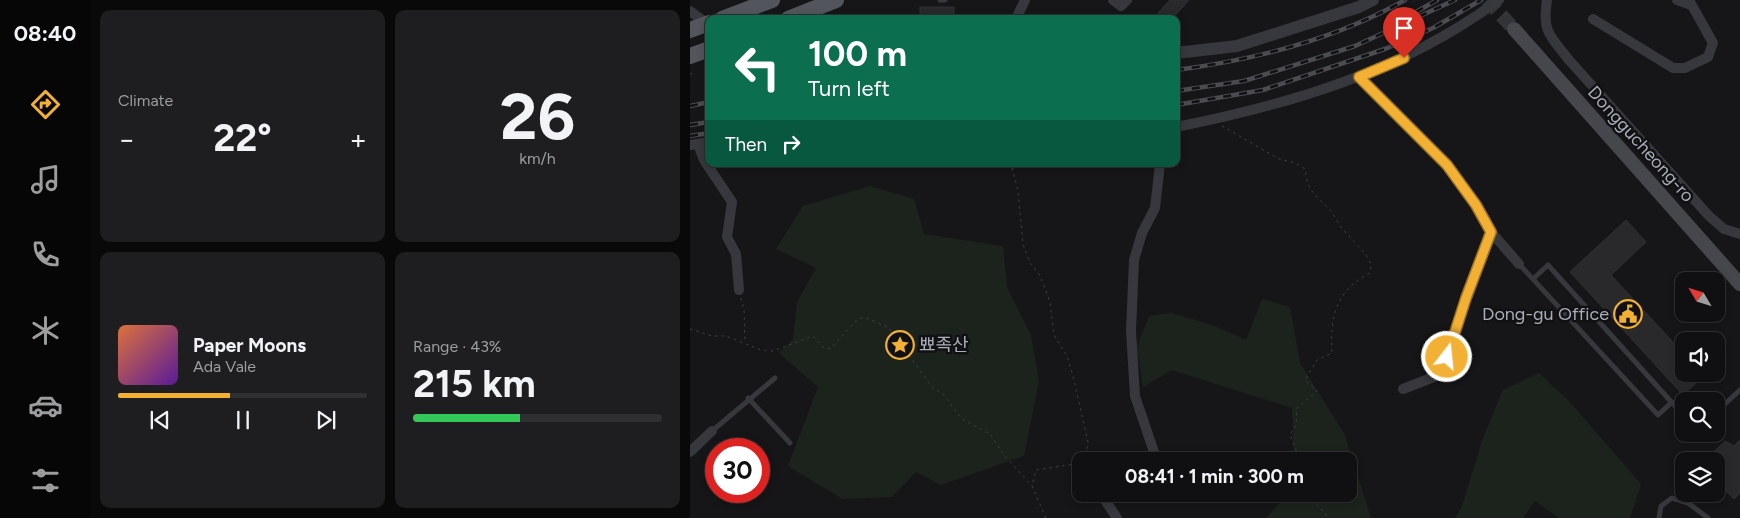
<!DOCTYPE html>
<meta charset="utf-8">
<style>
:root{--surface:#101012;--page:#1e1e20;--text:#f1f3f6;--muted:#9c9d9f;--line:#303032;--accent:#f2b134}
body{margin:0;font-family:Figtree,"Noto Sans KR",sans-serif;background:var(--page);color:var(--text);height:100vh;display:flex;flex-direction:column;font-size:19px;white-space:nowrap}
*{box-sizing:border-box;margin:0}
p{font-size:16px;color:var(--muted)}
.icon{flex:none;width:28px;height:28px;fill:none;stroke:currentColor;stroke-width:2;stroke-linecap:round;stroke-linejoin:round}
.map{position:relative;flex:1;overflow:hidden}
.drawer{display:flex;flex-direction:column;gap:10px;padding:10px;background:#09090a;width:600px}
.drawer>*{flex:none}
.banner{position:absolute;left:15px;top:15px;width:475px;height:152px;border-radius:10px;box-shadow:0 2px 8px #0003,0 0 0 1px var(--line);background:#0b6e4f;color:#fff;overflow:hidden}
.needle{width:32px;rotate:308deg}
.tools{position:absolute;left:985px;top:272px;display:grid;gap:10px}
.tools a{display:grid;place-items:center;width:50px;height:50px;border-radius:10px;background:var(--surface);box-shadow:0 2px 8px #0003,0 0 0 1px var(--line);font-size:25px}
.speed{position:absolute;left:15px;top:438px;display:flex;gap:10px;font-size:25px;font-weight:700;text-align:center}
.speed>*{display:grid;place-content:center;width:65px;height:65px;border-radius:50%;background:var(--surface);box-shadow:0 2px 8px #0003,0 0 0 1px var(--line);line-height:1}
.speed .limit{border:8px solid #d22;background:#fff;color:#111}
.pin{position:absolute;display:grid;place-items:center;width:42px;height:42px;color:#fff;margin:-51px -21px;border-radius:50% 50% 50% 0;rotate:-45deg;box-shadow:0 0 5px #0007}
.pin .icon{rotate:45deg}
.me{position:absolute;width:55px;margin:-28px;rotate:16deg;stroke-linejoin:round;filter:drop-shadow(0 0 4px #0008)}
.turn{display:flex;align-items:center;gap:18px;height:105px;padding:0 20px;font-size:22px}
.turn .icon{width:65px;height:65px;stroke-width:2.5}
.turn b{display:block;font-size:35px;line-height:42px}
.then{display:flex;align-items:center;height:48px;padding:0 20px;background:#0003;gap:10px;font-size:19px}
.big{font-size:38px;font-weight:700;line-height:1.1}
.drawer .card{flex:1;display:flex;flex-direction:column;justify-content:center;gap:8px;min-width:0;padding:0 18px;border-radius:10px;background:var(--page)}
.drawer .dial{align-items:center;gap:0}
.dial b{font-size:65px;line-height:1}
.song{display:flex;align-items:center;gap:15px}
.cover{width:60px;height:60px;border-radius:8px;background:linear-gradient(135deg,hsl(20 70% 55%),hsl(270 70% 35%))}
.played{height:5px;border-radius:2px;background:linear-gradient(90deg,var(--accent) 45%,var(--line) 45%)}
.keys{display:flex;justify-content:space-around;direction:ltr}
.heat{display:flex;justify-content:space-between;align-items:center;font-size:28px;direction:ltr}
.charge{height:8px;border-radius:4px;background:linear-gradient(90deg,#34c759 43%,var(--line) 0)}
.drawer .tiles{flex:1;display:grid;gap:10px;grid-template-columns:repeat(2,1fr)}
.trip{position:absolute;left:382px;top:452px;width:285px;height:50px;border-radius:10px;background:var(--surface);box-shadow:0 2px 8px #0003,0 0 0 1px var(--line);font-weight:700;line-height:50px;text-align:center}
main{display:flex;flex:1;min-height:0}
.dock{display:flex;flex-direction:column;width:90px;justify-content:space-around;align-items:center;background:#060607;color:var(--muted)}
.dock .icon{width:35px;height:35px}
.dock .selected{color:var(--accent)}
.dock b{font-size:22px;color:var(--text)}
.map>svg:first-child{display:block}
.green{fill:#1c231d}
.building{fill:#29292c;stroke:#303034}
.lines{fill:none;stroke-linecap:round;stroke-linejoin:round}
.secondary-tunnel{stroke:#333438;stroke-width:14;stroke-dasharray:14 7;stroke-linecap:butt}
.path{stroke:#3d3f44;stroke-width:1;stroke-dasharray:2.5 4;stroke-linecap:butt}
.service{stroke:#37383d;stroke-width:5}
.minor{stroke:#37383d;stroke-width:10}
.tertiary{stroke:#37383d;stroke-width:12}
.secondary{stroke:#45474d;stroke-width:14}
.primary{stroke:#53555c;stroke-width:16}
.rail-casing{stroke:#4a4c52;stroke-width:4.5}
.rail{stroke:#111113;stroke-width:2.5;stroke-dasharray:8;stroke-linecap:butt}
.route-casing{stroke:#9d7322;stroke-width:12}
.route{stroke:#f2b134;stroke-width:9}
.labels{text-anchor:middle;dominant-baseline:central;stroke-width:5;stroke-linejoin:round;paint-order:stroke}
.street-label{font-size:18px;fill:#a8adb8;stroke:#111113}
.poi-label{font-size:18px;fill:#a8adb8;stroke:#111113;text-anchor:end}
</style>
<main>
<nav class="dock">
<b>08:40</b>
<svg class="icon selected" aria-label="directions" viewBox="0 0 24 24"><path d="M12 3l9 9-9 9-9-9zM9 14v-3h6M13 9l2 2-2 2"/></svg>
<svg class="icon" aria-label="music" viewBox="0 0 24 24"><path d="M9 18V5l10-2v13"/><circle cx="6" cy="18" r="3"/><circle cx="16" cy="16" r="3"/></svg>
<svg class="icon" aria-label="phone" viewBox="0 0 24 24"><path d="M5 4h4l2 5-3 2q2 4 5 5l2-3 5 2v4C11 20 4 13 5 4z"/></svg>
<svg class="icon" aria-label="climate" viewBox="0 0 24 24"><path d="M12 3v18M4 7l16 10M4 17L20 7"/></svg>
<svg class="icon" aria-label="car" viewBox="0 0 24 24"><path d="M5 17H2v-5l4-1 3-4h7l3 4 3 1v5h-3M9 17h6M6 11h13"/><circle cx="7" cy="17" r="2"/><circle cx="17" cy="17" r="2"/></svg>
<svg class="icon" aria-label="filters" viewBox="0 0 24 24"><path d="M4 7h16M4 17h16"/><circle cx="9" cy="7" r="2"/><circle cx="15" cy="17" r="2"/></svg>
</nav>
<section class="drawer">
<div class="tiles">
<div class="card"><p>Climate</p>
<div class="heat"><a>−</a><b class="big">22°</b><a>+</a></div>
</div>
<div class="card dial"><b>26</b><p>km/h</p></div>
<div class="card">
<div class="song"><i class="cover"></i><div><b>Paper Moons</b><p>Ada Vale</p></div></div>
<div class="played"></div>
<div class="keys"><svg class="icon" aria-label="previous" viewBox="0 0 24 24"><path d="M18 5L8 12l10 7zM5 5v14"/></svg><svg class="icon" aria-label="pause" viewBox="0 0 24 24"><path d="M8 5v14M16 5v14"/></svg><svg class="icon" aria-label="next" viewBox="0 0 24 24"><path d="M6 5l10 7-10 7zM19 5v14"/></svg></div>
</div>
<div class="card"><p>Range · 43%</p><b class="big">215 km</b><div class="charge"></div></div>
</div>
</section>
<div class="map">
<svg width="1050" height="518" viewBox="0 0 1050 518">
<rect width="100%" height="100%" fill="#161618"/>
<!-- green -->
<path class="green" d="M180,186L224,199L234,234L313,246L317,287L341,335L349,381L334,456L251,485L226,472L202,497L153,499L98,466L128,387L89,353L103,339L107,302L126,268L86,249L113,206Z
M572,299L600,307L610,363L655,435L681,518H576L598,494H659V461H604L602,408L482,370L453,387L447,347L459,316L482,313L522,325L556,340Z
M849,373L880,402L951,484L940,518H869L845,501L833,518H765L772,506L793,438L813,390Z"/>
<!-- building -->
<path class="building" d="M480,0H499L482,19H475L468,13Z
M230,7H264V19H230Z
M936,220L956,242L921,275L994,354V374H1016L993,395L880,272Z
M1050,440V493L1044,499L1026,481V461H1014L1035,441L1044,446Z"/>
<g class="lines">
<!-- secondary-tunnel -->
<path class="secondary-tunnel" d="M797,0L824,29"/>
<!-- path -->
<path class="path" d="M0,74L4,73
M532,126L589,159L605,163L615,169C618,192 623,192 638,208C644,213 646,221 651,227C661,240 674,249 681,264L680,273C645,291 640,317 642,353L627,360L615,380L627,391L607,408L606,426L600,434L610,461
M231,165H284L322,168L357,164
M322,168L328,191L333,244L340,263L349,274L355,288L360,302L364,335L377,356L383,376L398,442L395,461
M51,298L54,310L55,341
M0,329L22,336H36L71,350L83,351L123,336L133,347L140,349L167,320L174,317L198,327L243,388L253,394L272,419L300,434L314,455L342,486
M618,494L639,518
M356,518L342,486L346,470L391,463"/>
<!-- service -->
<path class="service" d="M250,0H255
M829,264L968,415L982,402
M843,279L858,265L994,416
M58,398L100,443
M1026,412L1050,390
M22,431L85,378
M969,518L971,506L982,498L998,503L1018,518"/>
<!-- minor -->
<path class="minor" d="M423,0L431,6L437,0
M857,0C852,33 860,35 879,60L1019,216L1034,229L1050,234
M987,0L1001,5
M0,11L19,25
M326,19L335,0
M903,19L983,68H995L1018,57L1023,43L999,0
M669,77L757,165L786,205L801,232L829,264
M486,127C602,104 713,71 809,0
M8,144L14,160L42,202L37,237L46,254L49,290
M0,145L19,142
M713,389L749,375L785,273L801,232
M0,452L22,431
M467,461L445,396L441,331L444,260L452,233L465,208L470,164
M411,494L427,518"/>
<!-- tertiary -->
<path class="tertiary" d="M486,53L547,46L669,7L683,0"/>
<!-- secondary -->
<path class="secondary" d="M824,29L1050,284"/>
<!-- primary -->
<path class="primary" d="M32,19L82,0
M98,19L146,0
M0,30L19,23
M0,56L19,49"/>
<defs>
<path id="rail" d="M726,12L747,0
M486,70C564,60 646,39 715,0
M486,91L554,81L665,46L765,0
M486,105L573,90L695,49L743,28L791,0
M0,106L19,102
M0,125L19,122
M0,136L19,133"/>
</defs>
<!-- rail casing -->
<use href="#rail" class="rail-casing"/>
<!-- rail -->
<use href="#rail" class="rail"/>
</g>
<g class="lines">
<defs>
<path id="route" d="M714,58L669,77L757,165L786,205L801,232L776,298L757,357"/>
</defs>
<!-- route casing -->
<use href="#route" class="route-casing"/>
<!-- route -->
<use href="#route" class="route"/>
</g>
<!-- icons -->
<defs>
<symbol id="civic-ring" viewBox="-11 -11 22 22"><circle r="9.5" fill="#111113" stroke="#f2b134" stroke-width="1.5"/><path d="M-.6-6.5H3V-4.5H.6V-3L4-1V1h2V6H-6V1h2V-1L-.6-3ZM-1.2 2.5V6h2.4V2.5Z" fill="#f2b134"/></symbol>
<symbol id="sight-ring" viewBox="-11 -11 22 22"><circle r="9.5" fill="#111113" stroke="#f2b134" stroke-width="1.5"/><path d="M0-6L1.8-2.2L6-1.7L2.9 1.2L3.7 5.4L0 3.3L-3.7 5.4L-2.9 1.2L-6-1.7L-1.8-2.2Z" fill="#f2b134"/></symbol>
</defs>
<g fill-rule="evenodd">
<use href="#civic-ring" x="922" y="298" width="32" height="32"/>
<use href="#sight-ring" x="194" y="329" width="32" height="32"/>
</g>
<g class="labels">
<!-- street labels -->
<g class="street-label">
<text transform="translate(951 144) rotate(48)">Donggucheong-ro</text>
</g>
<!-- poi labels -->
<g class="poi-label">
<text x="919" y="314">Dong-gu Office</text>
<text x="229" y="345" text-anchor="start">뾰족산</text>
</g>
</g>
</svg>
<div class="tools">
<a><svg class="needle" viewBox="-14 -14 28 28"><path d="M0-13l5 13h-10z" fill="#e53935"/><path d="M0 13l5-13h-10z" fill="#9c9d9f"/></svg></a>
<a><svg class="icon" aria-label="sound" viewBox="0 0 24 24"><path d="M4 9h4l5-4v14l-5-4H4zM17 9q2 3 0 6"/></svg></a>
<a><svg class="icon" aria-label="search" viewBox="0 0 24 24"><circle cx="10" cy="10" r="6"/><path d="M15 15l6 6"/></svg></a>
<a><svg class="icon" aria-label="layers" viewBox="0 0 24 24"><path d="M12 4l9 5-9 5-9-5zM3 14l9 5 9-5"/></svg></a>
</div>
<div class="speed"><div class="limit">30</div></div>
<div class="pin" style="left:714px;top:58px;background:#d93025"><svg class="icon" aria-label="arrive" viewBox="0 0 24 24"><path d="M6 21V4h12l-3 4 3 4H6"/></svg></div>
<svg class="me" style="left:757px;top:357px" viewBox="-20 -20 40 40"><circle r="17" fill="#f2b134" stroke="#fff" stroke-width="3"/><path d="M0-11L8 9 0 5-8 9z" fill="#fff"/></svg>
<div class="trip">08:41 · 1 min · 300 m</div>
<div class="banner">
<div class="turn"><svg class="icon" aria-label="left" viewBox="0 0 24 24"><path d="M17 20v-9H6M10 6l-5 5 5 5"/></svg><div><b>100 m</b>Turn left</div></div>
<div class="then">Then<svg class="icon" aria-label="right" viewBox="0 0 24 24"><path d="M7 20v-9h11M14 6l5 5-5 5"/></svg></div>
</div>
</div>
</main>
